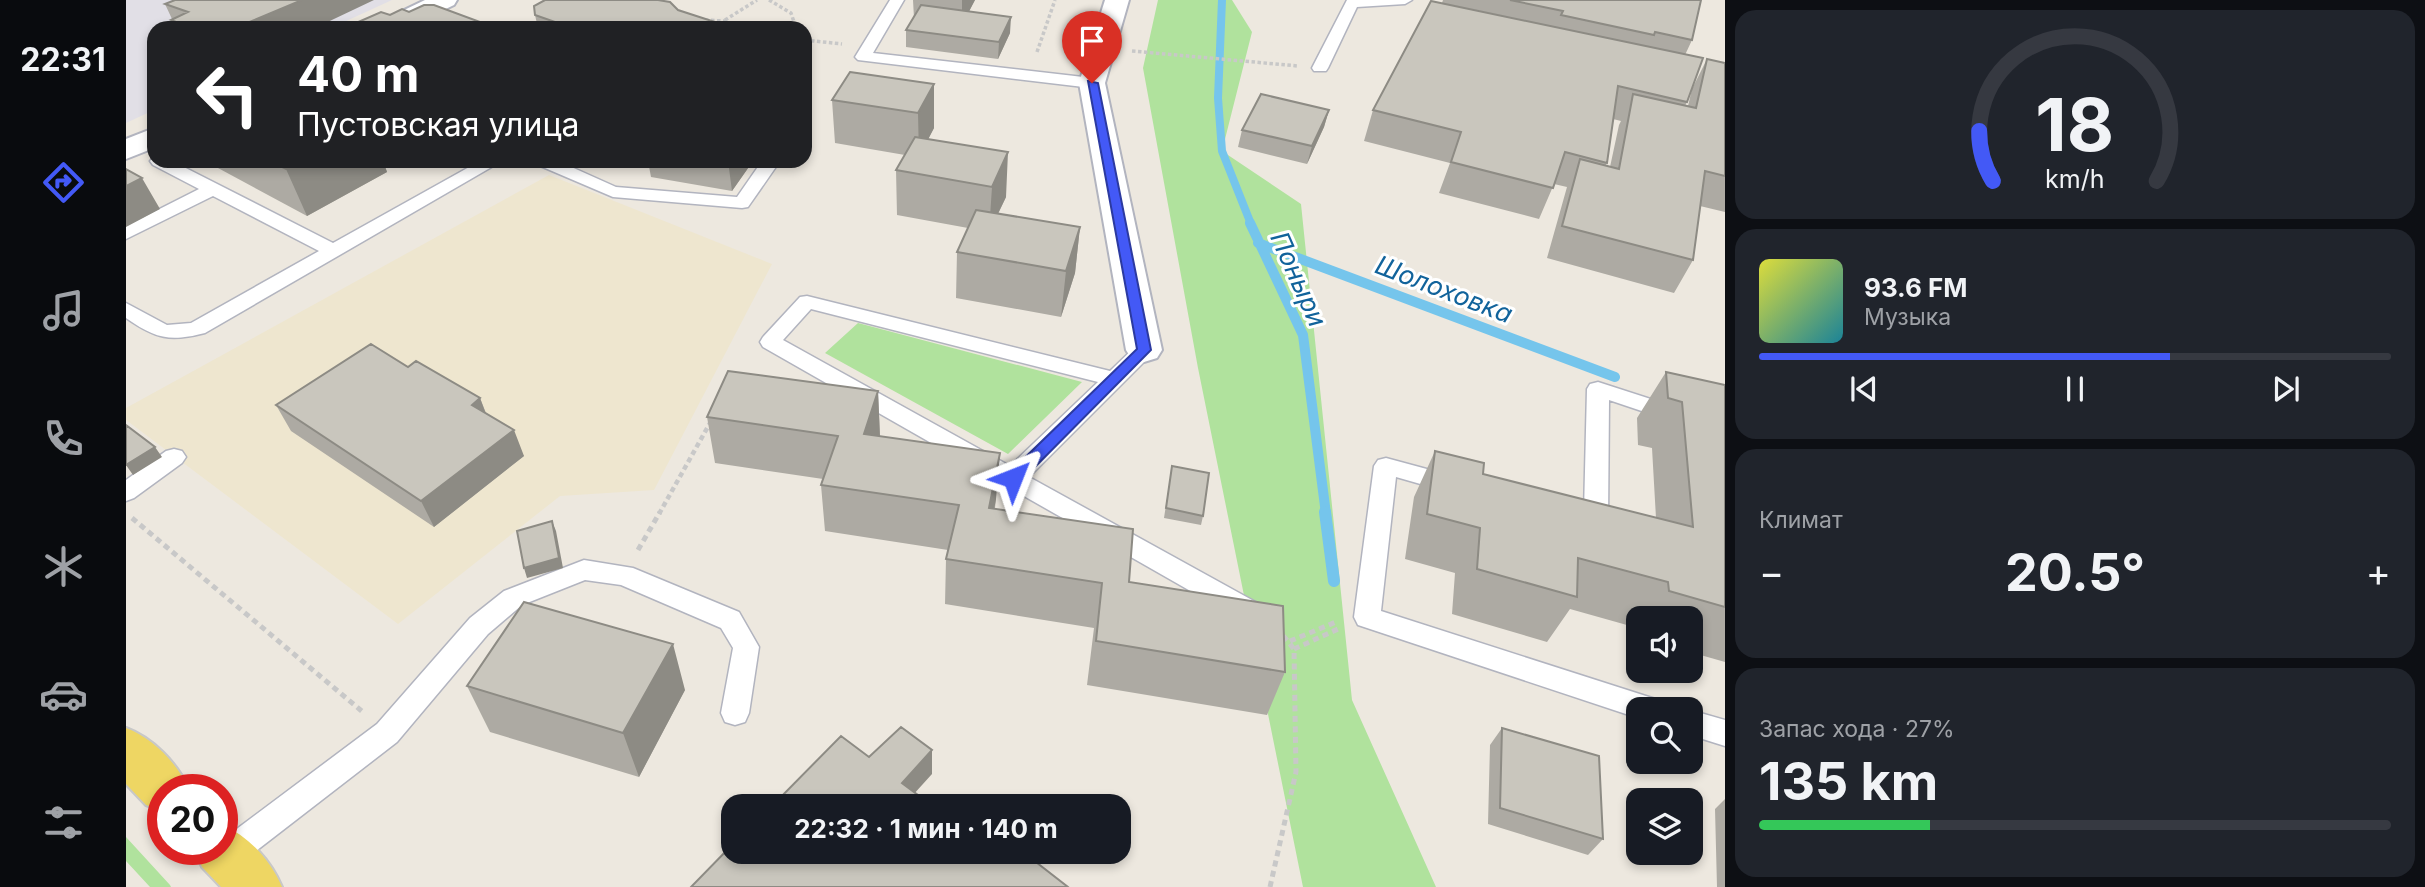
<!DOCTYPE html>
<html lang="ru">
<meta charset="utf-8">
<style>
:root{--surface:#171b24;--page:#20242c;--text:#f1f3f6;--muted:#9ea1a6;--line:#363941;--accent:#4359f6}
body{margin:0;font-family:Inter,sans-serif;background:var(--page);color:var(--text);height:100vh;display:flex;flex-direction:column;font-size:26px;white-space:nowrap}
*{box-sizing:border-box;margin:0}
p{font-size:23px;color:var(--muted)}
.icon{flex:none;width:38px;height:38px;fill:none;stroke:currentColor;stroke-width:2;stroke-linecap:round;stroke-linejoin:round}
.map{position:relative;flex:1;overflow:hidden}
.drawer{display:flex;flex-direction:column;gap:10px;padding:10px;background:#0d0f14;width:700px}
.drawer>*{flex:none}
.banner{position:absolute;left:21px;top:21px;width:665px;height:147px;border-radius:21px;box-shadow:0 4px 10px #0003;background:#202124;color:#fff;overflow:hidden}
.controls{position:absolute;left:1500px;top:606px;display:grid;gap:14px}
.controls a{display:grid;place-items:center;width:77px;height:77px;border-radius:14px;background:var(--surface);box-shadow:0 4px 10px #0003;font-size:35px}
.speed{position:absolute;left:21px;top:774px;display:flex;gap:14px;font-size:35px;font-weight:700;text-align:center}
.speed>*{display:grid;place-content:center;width:91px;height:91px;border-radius:50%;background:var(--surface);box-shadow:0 4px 10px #0003;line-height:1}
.speed .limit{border:10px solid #d22;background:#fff;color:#111}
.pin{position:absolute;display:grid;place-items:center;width:60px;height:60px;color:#fff;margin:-72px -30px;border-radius:50% 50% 50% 0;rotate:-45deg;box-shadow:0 0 7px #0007}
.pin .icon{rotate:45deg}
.me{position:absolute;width:77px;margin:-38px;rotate:45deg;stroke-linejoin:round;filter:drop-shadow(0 0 5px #0008)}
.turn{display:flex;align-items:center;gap:24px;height:147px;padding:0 35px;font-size:32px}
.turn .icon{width:91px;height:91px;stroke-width:2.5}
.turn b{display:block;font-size:49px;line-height:60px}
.big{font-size:52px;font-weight:700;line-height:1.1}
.drawer .tile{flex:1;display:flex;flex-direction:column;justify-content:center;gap:10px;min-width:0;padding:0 24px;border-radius:21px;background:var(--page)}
.drawer .dial{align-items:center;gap:0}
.dial svg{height:182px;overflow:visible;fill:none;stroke:var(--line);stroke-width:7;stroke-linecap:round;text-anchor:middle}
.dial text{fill:var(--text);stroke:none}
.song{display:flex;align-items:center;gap:21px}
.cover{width:84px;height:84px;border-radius:10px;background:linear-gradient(135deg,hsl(60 70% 55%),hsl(190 70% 35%))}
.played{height:7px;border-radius:4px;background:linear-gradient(90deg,var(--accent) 65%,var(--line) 65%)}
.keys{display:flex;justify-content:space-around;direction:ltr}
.heat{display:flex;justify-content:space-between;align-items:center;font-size:38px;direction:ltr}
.charge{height:10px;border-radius:5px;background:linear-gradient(90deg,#34c759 27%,var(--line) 0)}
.trip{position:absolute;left:595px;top:794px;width:410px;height:70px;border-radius:21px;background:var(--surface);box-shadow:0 4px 10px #0003;font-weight:700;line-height:70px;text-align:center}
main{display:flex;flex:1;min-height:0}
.menu{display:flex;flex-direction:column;width:126px;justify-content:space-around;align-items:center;background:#090b0e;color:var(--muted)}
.menu .icon{width:49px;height:49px}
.menu .current{color:var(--accent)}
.menu b{font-size:32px;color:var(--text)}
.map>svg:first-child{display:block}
.industrial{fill:#e1dfe6}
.education{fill:#eee6cf}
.green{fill:#b0e29d}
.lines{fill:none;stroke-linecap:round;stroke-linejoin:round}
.stream-far2{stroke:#75c5ec;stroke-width:8}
.stream-far1{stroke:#75c5ec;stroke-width:10}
.stream{stroke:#75c5ec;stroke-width:12}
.service-casing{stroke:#b2b4bf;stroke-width:3}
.minor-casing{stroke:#b2b4bf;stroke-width:4}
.tertiary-casing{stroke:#b2b4bf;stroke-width:4}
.primary-casing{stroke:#c8c8c8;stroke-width:4}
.path-far2{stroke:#c8c8c8;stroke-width:3.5;stroke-dasharray:3.5 2.5;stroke-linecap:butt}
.path-far1{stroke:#c8c8c8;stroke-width:4.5;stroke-dasharray:5 3.5;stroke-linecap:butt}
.path{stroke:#c8c8c8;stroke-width:5;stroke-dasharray:6 4.5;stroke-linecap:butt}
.service{fill:#fff;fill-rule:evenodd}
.minor{fill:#fff;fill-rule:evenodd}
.tertiary{fill:#fff;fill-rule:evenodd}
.primary{fill:#eed663;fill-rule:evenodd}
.wall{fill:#adaaa3;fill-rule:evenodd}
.shaded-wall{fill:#8d8b84}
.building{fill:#c9c6bd;stroke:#8d8b84;stroke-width:2}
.route{fill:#4359f6;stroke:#2c3aa0;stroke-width:2}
.labels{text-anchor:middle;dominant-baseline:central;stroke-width:6;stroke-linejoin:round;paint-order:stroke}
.water-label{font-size:26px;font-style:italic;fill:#11639b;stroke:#fff}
</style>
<main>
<nav class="menu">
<b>22:31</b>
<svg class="icon current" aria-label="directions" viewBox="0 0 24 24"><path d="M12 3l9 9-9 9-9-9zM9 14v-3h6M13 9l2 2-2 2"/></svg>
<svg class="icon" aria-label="music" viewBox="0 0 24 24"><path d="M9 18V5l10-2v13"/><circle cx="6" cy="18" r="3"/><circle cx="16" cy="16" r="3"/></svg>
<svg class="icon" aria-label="phone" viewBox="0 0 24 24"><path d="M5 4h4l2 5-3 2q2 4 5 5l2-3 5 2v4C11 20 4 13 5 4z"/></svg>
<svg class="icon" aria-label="climate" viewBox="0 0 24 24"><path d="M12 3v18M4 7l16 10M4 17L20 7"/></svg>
<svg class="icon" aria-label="car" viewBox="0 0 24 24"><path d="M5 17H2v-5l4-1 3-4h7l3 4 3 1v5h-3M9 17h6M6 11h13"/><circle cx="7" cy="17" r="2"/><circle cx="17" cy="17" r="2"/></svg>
<svg class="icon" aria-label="filters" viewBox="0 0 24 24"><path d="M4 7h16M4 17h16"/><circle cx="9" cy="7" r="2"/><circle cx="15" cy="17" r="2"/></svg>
</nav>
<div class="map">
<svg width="1599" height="887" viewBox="0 0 1599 887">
<rect width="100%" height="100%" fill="#ede8df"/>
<!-- industrial -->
<path class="industrial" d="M0,0H266L205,28H28V110L0,123Z"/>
<!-- education -->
<path class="education" d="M423,175L646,264L528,490L434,496L272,624L0,420V408Z"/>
<!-- green -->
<path class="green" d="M1032,0H1106L1126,32L1096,151L1175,204L1226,700L1310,887H1177L1072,368L1017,68Z
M732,323L956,382L882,454L699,353Z
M0,837L44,885L45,887H24L0,861Z"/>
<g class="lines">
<!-- stream-far2 -->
<path class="stream-far2" d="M1096,0L1092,98L1096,151L1125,224"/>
<!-- stream-far1 -->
<path class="stream-far1" d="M1124,223L1177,335L1200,514
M1132,243L1489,377"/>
<!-- stream -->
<path class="stream" d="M1199,512L1208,581"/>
<defs>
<path id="service" d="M764,0H778L747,53L966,78L974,83L966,88L732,60L729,57Z
M1221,0H1286L1279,4L1231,7L1202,68L1200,71H1188L1186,68Z
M28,157V161H46L207,243L354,161H376L79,333C44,342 30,339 0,318V303L41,325L65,323L193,251L87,196L0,239V226L73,189L27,165L24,161Z
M409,161H432L490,187L611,197L636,161H654L622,207L616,208L487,197L412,165Z
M681,296L984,371L1011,345H1025L1028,350L1025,355L903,477L1135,605L1139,613L1135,621L1126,624L1117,621L637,347L634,342L637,337L674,297ZM685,309L972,382L884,466L657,340Z
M1472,382L1599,423V439L1483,400L1482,523L1479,530L1470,532L1452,527L1449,520L1452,513L1458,512L1461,389L1464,384Z
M48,449L56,451L60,457L56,463L8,498L0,501V480L40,451Z
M1260,458L1334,478L1338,484L1334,490L1326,493L1270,477L1255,611L1523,697L1533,700L1537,709H1512V718L1232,625L1228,617L1248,466L1252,460Z
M458,560L507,568L613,612L633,647L623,713L619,722L609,725L599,722L595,713L607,648L595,628L495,585L459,580L396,605L362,634L271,742L112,865L101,870L90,865L86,855L88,849H96V840L251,724L344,618L378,591Z
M1564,710L1599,720V746L1564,735Z"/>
<path id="minor" d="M979,0H1003L979,83L1036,350L1031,358L1018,362L1005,358L1000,350L953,83Z"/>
<path id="tertiary" d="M299,0H331L328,5L280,28H247L251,23Z
M28,128V148L0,159V139Z"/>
<path id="primary" d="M0,728C27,738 51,763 63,789H37V811L20,805L0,784Z
M96,825C123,836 145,861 156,887H95L76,867L68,849H96Z"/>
</defs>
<!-- service casing -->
<use href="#service" class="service-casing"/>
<!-- minor casing -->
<use href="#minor" class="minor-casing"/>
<!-- tertiary casing -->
<use href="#tertiary" class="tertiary-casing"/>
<!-- primary casing -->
<use href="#primary" class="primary-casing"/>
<!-- path-far2 -->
<path class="path-far2" d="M643,0L665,13L670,28
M579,20L598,21L606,28
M599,20L631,0
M679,40L716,44
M1006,51L1172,66
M911,52L929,0"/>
<!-- path-far1 -->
<path class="path-far1" d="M533,514L584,423"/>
<!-- path -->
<path class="path" d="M6,518L238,713
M512,550L534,512
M1164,641L1210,622
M1168,649L1212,629
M1144,887L1170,772L1168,649L1155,633"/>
<!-- service -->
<use href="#service" class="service"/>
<!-- minor -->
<use href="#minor" class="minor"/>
<!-- tertiary -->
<use href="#tertiary" class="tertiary"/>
<!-- primary -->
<use href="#primary" class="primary"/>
</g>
<!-- wall -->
<path class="wall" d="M787,0H849L843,11L884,33L872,59L780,47V30L788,18Z
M1317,0H1575L1566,40L1559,55L1561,102L1559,106H1562L1566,89L1581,59L1599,63V212L1574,206L1567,260L1548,293L1421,258L1441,187L1428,184L1413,219L1313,193L1324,163L1238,141L1247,110L1420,25L1316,3ZM1487,119L1495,121L1493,125L1484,167L1480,166Z
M39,4L202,22L189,28H49L45,20L46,19Z
M552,10L590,28H412L409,15Z
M808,84V128L802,139L880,197L872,214L954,227L949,273L935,317L830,298L831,252L842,228L771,215L770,170L779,155L709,143L706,100Z
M1203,110L1198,127L1181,164L1112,147L1116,130Z
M88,161H257L261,172L181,216L92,168Z
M522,161H627L606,191L525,177Z
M282,367L354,398L360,413L398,456L308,527L165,431L150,405Z
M1540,372L1599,385V662L1564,652V618H1512V637L1509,636L1508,627L1444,609L1421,642L1326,614L1329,573L1279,559L1288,497L1309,451L1357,474L1530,518L1526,448L1512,445L1511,418Z
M752,391L754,436L870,499L869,508L1003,582L1159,672L1141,715L961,685L968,628L819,604L820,559L822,550L699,531L695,485L697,479L589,463L581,417Z
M1046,466L1077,516L1075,525L1038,518Z
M341,686L559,690L513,777L364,732Z
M1376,728L1477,839L1462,855L1362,824L1364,745Z
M1599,799V887H1591L1589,809Z"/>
<!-- shaded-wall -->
<path class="shaded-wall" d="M176,0H248L189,28H109Z
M836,0H849L836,25Z
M885,17L884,33L872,59L873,42Z
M808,84V128L793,157L792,113Z
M1203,110L1198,127L1181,164L1186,146Z
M882,152L880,197L863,232L866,187Z
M176,161H257L261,172L181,216L160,169Z
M602,161H627L606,191Z
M16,178L34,209L0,227V186Z
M954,227L949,273L935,317L940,271Z
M752,391L754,438L738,434Z
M354,398L364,425L346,405Z
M388,430L398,456L308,527L295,501Z
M29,447L36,457L7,475L0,465Z
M874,453L870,499L860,553L863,508Z
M426,521L430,531L437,568L401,578L398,568Z
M547,644L559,690L513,777L497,733Z
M806,750V774L777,806L776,783Z"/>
<!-- building -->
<path class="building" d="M49,0H176L109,28H65L45,20L62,12L39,4Z
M419,0H532L544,2L552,10L589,22L590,28H446L409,15L408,6Z
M1384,0H1575L1566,40L1529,32L1528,35L1435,15L1437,11Z
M1305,1L1577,58L1561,102L1492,86L1481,163L1439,152L1427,188L1325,162L1335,132L1247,110Z
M298,5H308L354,22L350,28H229L235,25L230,23L255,12L264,15L276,9L283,12Z
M795,5L885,17L873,42L780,30Z
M1581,59L1599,63V176L1579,171L1567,260L1436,226L1454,159L1493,169L1507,94L1570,108Z
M724,72L808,84L792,113L706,100Z
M1135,94L1203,110L1186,146L1116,130Z
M789,137L882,152L866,187L770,170Z
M144,161H176L160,169Z
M0,169L16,178L0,186Z
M850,210L954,227L940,271L831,252Z
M245,344L282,367L290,361L354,398L346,405L388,430L295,501L150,405Z
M602,371L752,391L738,434L874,453L863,508L1007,529L1003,582L1157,606L1159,672L970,641L976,583L820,559L833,505L695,485L712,436L581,417Z
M1540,372L1599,385V607L1543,591L1542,582L1452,558L1451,597L1351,569L1354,528L1301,514L1309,451L1358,463L1357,474L1567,527L1556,402L1542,398Z
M0,425L29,447L0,465Z
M1046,466L1083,473L1077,516L1040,508Z
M426,521L433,558L398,568L391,531Z
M398,602L547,644L497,733L341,686Z
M775,727L806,750L776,783L808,807H645L715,736L743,757Z
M1376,728L1473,756L1477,839L1374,808Z
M607,844V852H897L942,887H565Z"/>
<!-- route -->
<path class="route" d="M962,81L972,83L1025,350L893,483L887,484L879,478L882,474L1011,349Z"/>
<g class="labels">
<!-- water labels -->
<g class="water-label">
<text transform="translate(1173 279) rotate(66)">Поныри</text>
<text transform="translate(1318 289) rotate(21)">Шолоховка</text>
</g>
</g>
</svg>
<div class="controls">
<a><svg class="icon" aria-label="sound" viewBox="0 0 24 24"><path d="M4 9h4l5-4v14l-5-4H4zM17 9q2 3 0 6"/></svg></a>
<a><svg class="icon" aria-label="search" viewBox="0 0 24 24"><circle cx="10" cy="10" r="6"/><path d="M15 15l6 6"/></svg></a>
<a><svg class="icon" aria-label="layers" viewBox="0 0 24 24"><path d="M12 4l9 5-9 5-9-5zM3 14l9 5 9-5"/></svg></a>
</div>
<div class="speed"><div class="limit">20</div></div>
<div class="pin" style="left:966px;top:83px;background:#d93025"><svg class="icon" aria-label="arrive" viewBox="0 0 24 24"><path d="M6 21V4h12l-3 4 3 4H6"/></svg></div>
<svg class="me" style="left:887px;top:478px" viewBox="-20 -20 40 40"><path d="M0-17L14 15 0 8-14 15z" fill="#4359f6" stroke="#fff" stroke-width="4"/></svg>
<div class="trip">22:32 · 1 мин · 140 m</div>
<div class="banner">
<div class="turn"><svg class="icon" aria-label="left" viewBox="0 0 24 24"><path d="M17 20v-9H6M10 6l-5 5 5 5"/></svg><div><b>40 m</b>Пустовская улица</div></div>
</div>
</div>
<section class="drawer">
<div class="tile dial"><svg viewBox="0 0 100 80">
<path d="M14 69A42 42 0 1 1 86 69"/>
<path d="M14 69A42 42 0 0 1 8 47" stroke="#4359f6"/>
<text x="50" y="56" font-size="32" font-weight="700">18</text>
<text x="50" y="72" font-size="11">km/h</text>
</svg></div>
<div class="tile">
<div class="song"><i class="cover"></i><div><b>93.6 FM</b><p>Музыка</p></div></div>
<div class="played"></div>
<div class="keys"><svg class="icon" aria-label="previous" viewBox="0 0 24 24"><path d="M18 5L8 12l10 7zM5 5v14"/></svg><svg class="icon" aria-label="pause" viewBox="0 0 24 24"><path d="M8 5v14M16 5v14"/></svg><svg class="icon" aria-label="next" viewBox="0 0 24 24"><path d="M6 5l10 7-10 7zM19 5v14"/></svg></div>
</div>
<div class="tile"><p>Климат</p>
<div class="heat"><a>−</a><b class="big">20.5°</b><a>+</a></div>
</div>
<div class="tile"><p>Запас хода · 27%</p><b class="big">135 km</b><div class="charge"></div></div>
</section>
</main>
